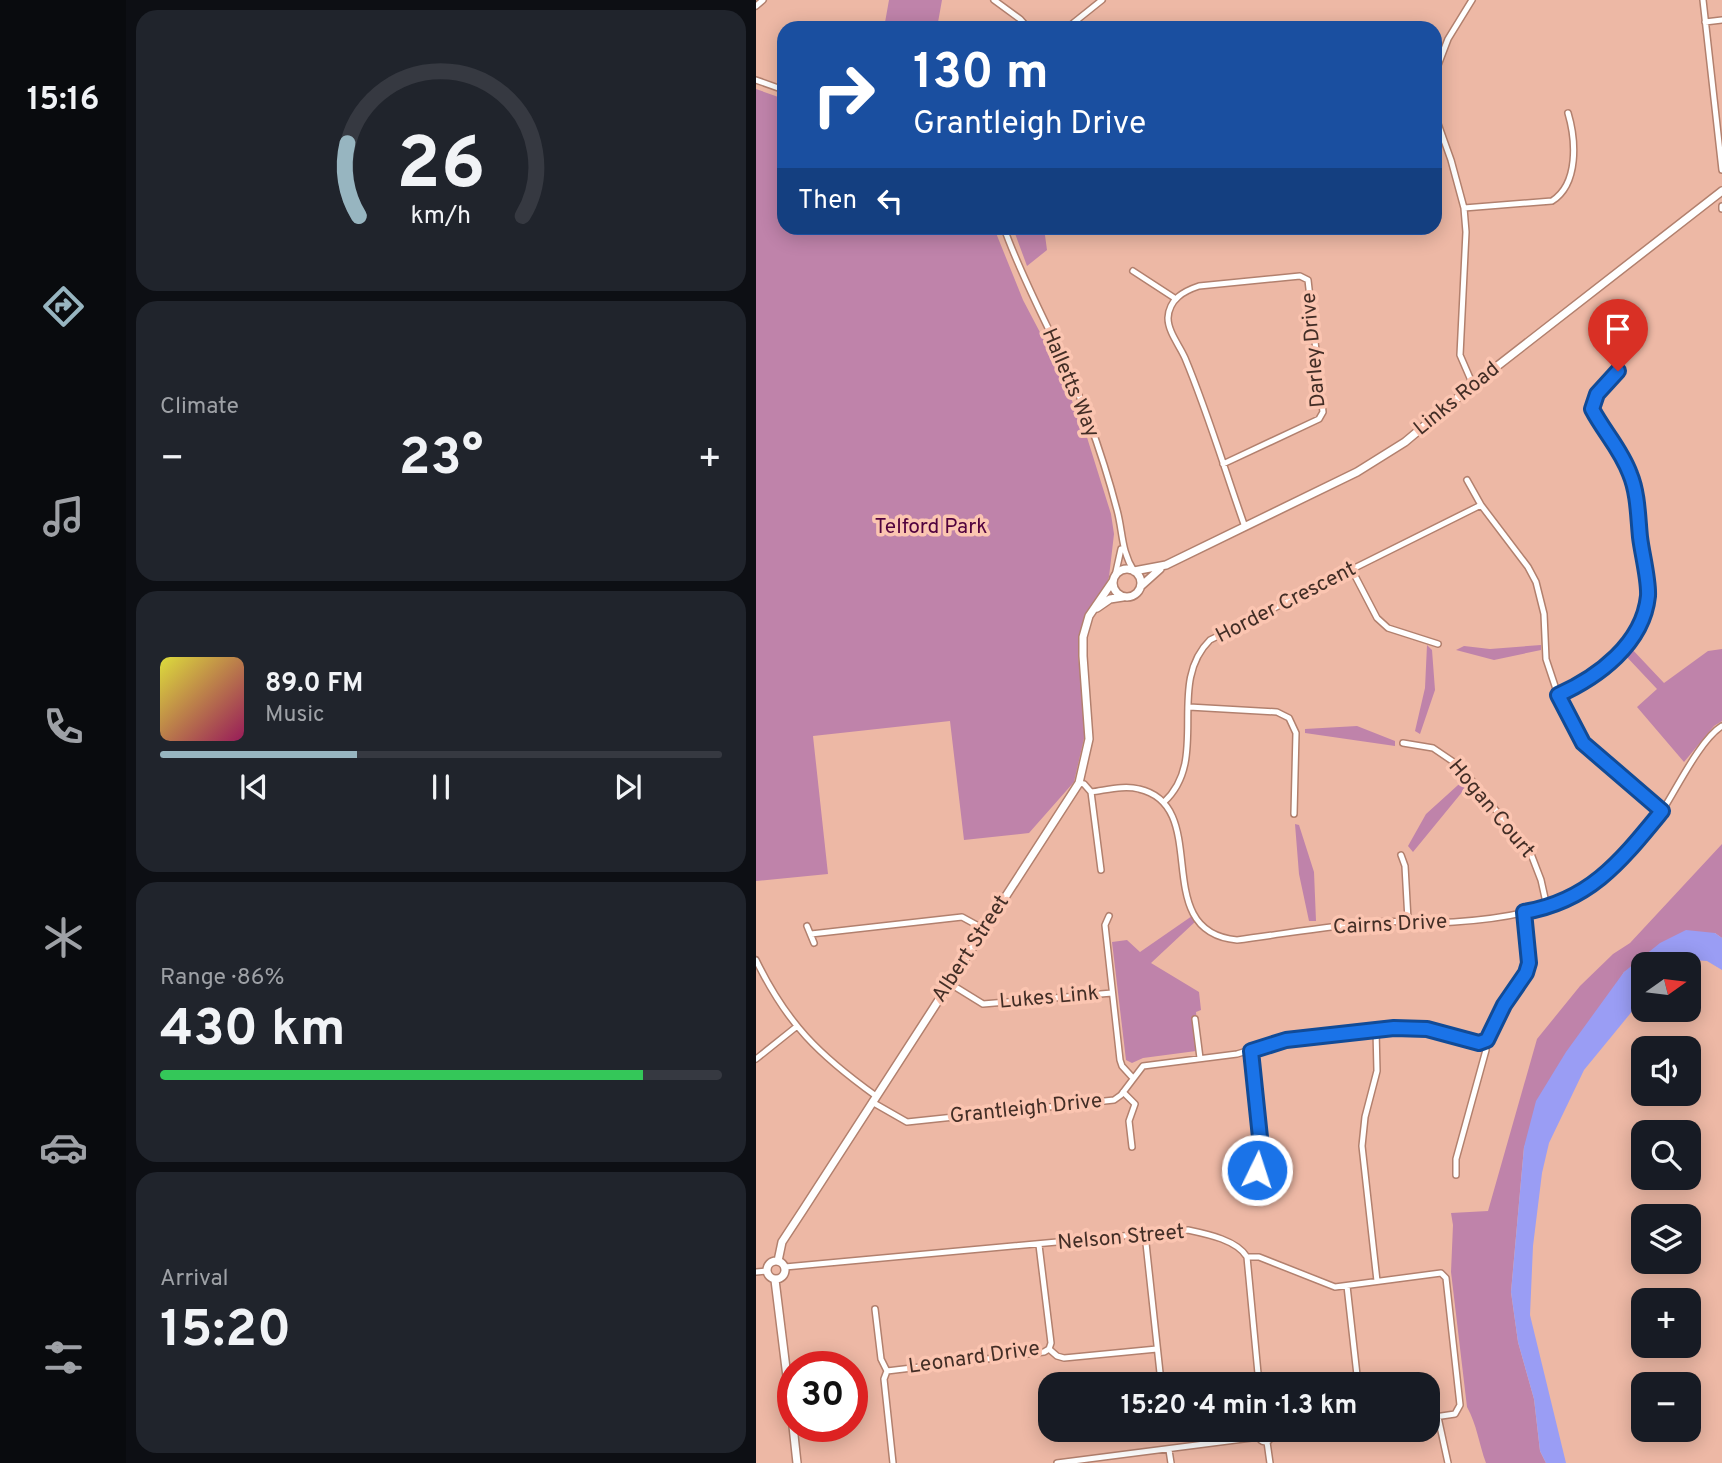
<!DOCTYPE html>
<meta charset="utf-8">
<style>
:root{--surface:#171b24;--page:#20242c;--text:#f1f3f6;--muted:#9ea1a6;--line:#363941;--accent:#97b5c0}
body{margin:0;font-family:Overpass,sans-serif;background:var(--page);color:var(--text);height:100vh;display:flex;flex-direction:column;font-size:26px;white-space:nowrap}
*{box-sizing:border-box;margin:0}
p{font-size:23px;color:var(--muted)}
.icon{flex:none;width:38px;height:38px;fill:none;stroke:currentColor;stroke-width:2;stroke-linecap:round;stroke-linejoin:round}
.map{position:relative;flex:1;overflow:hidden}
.drawer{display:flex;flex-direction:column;gap:10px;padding:10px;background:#0d0f14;width:630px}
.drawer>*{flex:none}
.guide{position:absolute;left:21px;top:21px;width:665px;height:214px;border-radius:21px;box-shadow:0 4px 18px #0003;background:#1a4fa0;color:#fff;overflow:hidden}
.needle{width:46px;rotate:76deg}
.fabs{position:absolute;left:875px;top:952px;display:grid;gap:14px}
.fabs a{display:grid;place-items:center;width:70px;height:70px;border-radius:14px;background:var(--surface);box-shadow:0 4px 18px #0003;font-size:35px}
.speed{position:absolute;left:21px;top:1351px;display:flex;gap:14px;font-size:35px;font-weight:700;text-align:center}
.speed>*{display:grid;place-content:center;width:91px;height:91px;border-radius:50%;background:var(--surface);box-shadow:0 4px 18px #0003;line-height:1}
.speed .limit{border:10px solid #d22;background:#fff;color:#111}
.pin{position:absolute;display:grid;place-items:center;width:60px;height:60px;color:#fff;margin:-72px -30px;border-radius:50% 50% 50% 0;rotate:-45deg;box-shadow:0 0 7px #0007}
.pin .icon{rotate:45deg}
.me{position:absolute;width:77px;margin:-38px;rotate:4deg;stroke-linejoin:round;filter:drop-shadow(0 0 5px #0008)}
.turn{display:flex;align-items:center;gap:24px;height:147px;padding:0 21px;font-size:32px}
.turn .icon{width:91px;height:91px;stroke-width:2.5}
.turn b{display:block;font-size:49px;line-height:60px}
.then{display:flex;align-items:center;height:66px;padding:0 21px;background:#0003;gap:14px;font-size:26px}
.big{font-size:52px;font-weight:700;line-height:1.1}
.drawer .card{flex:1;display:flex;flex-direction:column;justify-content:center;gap:10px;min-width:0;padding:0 24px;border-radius:21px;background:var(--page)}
.drawer .dial{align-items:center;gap:0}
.dial svg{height:182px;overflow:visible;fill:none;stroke:var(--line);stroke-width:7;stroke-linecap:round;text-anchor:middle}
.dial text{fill:var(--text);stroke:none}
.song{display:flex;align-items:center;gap:21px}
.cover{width:84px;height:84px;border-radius:10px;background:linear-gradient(135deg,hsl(60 70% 55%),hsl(330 70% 35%))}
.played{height:7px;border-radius:4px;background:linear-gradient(90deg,var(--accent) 35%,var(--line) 35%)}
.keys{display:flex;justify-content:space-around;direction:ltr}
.heat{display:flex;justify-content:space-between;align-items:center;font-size:38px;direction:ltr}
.charge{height:10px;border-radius:5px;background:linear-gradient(90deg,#34c759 86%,var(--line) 0)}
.trip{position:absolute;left:282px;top:1372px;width:402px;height:70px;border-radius:21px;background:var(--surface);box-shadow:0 4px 18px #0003;font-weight:700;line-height:70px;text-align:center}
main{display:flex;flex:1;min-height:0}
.dock{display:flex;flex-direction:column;width:126px;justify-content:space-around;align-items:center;background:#090b0e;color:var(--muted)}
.dock .icon{width:49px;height:49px}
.dock .current{color:var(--accent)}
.dock b{font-size:32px;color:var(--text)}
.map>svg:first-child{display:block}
.green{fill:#bf83aa}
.water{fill:#9a9df4}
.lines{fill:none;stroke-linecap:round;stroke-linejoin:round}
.minor-casing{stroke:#b2806e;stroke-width:8}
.tertiary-casing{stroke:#b2806e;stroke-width:10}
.minor{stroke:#fff;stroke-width:5}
.tertiary{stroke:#fff;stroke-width:7}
.route-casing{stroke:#114b97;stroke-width:18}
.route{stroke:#1a73e8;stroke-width:12}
.labels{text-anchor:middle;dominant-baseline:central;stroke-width:7;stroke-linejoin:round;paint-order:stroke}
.street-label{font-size:21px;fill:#432e26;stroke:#fbc5b1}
.park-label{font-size:21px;fill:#51023e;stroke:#fbc5b1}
</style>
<main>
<nav class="dock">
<b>15:16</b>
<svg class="icon current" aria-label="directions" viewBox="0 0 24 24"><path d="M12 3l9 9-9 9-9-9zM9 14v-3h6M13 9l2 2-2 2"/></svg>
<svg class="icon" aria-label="music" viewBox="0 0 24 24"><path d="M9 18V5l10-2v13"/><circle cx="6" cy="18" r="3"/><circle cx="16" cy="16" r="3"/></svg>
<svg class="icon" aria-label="phone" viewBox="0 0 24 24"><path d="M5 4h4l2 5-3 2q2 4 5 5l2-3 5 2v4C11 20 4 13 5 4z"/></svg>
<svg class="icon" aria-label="climate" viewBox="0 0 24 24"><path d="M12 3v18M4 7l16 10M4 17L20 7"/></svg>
<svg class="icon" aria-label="car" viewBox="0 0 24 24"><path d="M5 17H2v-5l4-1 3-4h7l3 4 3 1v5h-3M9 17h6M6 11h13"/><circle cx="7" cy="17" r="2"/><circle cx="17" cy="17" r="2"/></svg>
<svg class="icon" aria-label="filters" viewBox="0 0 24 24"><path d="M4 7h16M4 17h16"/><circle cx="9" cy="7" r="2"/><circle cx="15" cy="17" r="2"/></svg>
</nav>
<section class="drawer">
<div class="card dial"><svg viewBox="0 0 100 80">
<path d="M14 69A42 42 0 1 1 86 69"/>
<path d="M14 69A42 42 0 0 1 9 37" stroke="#97b5c0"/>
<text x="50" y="56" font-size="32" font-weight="700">26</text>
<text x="50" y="72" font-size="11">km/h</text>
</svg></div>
<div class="card"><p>Climate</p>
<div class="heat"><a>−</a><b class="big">23°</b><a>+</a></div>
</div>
<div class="card">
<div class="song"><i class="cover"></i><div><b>89.0 FM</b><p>Music</p></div></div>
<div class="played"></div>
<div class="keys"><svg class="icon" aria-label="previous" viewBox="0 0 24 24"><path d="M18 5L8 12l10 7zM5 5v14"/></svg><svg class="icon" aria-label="pause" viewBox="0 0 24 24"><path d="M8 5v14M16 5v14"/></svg><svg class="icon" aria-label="next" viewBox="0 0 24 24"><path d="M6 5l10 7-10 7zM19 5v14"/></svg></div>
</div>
<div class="card"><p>Range · 86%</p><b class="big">430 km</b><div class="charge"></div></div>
<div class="card"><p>Arrival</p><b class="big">15:20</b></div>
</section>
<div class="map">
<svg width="966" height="1463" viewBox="0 0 966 1463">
<rect width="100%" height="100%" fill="#edb8a5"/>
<!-- green -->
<path class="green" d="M133,0H186L181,28H128Z
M0,89L28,99V228H238L267,300L298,359L329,431L355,514L358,534L353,577L349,588L329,615L322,655L330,730L318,782L273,833L208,840L194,721L57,736L72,874L0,881Z
M257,228H288L291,250L271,266Z
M671,645L676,650L679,690L664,734L659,731L669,688Z
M785,645V650L738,660L700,650L708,646L734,649Z
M874,647L908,683L952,651L966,649V721L958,726L928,762L881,707L901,689L868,654Z
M601,726L639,741V746L549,733V729Z
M712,776L716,780L657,852L652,846L670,814Z
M539,824L543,825L558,872L560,921H553L543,874Z
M966,844V938L959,933L868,972L768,1147L755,1292L762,1342L778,1399L784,1451L790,1463H730C723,1444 721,1425 711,1407L695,1272L697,1225L695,1213L732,1211L781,1039L824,986L857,954L874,943Z
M436,916L440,921L395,963L443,992L445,1010L440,1012L443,1048L440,1051L387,1058L376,1063L370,1060L356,942L371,940L384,952Z"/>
<!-- water -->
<path class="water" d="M930,930L959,933L966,938V970L951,961L922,959L915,964H887V993L878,1009L828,1070L793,1143L786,1173L777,1246L774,1315L810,1463H790L784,1451L778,1399L762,1342L755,1292L768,1147L780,1101L810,1052L868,972L904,943Z"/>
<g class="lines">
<defs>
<path id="minor" d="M238,0L264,19L272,28
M716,0L692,39L679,73L680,118L695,160L708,208L710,232L704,355L717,385
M947,0L966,170
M0,6L7,0
M949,22L966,20
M311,28L346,0
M0,80L28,90
M966,206V209
M708,208L796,201C823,184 820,140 812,113
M248,228C271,293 308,353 332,418C343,448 353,479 361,510C367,532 365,551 378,571
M377,271L420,299
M467,464L563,419L567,412L552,280L544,276L443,286C428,291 413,299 412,318C412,332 424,346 429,358C452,413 469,471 489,527
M711,480L725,505L772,567L780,582L788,614L790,659L802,695L826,743L906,811
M596,570L621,618L632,628L682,644
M359,576L365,549
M802,695C842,676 887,644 892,596C893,580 886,554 884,537C881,517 882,492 875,473C865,449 847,432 836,409L841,394L862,371
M433,707L521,712L533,718L540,733L538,814
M647,743L677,748L705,767L775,854L785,880L791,907
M323,783L328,784L335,792C351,790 368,785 383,789C458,806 391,932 481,940C527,934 573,926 618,922C645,920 672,924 698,922C747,919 811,909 848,876C870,857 891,832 908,808C922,786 945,739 966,726
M335,792L345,870
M408,802C455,759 409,684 454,640L725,505
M645,855L649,866L652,920
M353,916L349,925L364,1060L366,1066L376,1077
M51,926L58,943
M55,934L206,917L228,929
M0,960C31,1024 63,1055 120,1096
M193,983L227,1004L356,993
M439,1019L444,1058
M620,1030L621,1071L609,1117L606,1146L621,1281
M495,1051L505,1147L501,1170
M0,1059L40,1027
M367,1092L379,1104L373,1121L376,1147
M116,1102L151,1122L358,1100L365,1095L387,1066L481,1054L530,1039L638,1029H671L723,1043L731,1040L748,1005L770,973L773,963L768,912
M700,1175V1159L730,1050L727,1041
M389,1234L405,1382
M491,1257L503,1384
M29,1267L432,1230C451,1234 481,1240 491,1257H503L579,1287L685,1273L690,1278L704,1405L699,1414L672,1418
M0,1272L11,1271
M591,1286L602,1384
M119,1309L125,1359L131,1371
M293,1349L301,1356L308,1358L401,1349
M682,1417L692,1463
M503 1436a6 6 0 1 1 12 0a6 6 0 1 1-12 0Z
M515,1436L570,1430
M511,1442L514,1463
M413,1450L415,1463
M137,1463L128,1379L131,1371L288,1352L293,1349L295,1343L283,1245
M301,1463L503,1437"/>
<path id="tertiary" d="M357 583a14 14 0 1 1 28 0a14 14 0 1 1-28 0Z
M378,571L410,565L601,472L649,442L717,385L966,191
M385,586L404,569
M341,608L354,599L367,597
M11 1270a9 9 0 1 1 18 0a9 9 0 1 1-18 0Z
M22,1261L26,1242L47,1210L323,783L333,739L327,656V637L333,616L357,581
M19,1280L37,1425
M37,1426L41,1463"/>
</defs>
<!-- minor casing -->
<use href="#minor" class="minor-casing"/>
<!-- tertiary casing -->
<use href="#tertiary" class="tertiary-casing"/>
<!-- minor -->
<use href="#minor" class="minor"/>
<!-- tertiary -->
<use href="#tertiary" class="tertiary"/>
</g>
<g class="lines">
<defs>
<path id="route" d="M501,1170L505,1147L495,1051L530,1040L638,1028L671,1029L723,1043L731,1040L748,1005L770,973L773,963L768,912C834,901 865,861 906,811L827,743L802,695C842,677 887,644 892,596C893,580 886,554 884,537C882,517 882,493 874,474C865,449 848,432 836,409L841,394L862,371"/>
</defs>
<!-- route casing -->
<use href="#route" class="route-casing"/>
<!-- route -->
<use href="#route" class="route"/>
</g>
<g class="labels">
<!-- street labels -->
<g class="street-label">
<text transform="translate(558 350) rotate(-95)">Darley Drive</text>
<text transform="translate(314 383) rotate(67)">Halletts Way</text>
<text transform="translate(701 399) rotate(-39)">Links Road</text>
<text transform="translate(530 603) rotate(-27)">Horder Crescent</text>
<text transform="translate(735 809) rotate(50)">Hogan Court</text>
<text transform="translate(634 925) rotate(-3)">Cairns Drive</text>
<text transform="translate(215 949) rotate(-57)">Albert Street</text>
<text transform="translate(293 998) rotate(-5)">Lukes Link</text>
<text transform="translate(270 1109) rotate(-6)">Grantleigh Drive</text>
<text transform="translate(365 1238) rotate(-5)">Nelson Street</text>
<text transform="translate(218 1358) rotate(-8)">Leonard Drive</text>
</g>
<!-- park labels -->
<g class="park-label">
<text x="175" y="527">Telford Park</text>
</g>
</g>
</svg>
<div class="fabs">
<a><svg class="needle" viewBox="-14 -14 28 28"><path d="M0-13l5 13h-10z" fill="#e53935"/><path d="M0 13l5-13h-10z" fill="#9ea1a6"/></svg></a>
<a><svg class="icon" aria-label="sound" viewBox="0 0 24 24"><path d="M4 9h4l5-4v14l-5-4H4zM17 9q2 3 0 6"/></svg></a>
<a><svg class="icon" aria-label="search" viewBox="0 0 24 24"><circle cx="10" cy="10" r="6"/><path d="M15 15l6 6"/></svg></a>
<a><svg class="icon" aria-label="layers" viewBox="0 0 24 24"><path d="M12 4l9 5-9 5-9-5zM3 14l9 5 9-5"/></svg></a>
<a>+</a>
<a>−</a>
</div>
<div class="speed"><div class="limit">30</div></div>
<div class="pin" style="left:862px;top:371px;background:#d93025"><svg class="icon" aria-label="arrive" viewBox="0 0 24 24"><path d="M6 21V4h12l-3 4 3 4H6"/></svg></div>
<svg class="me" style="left:501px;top:1170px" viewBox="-20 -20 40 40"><circle r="17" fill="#1a73e8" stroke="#fff" stroke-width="3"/><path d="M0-11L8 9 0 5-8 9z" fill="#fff"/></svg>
<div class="trip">15:20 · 4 min · 1.3 km</div>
<div class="guide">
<div class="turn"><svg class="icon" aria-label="right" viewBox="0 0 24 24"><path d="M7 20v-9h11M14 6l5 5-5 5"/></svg><div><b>130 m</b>Grantleigh Drive</div></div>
<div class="then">Then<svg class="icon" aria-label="left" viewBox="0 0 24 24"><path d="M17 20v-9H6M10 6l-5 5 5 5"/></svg></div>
</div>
</div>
</main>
